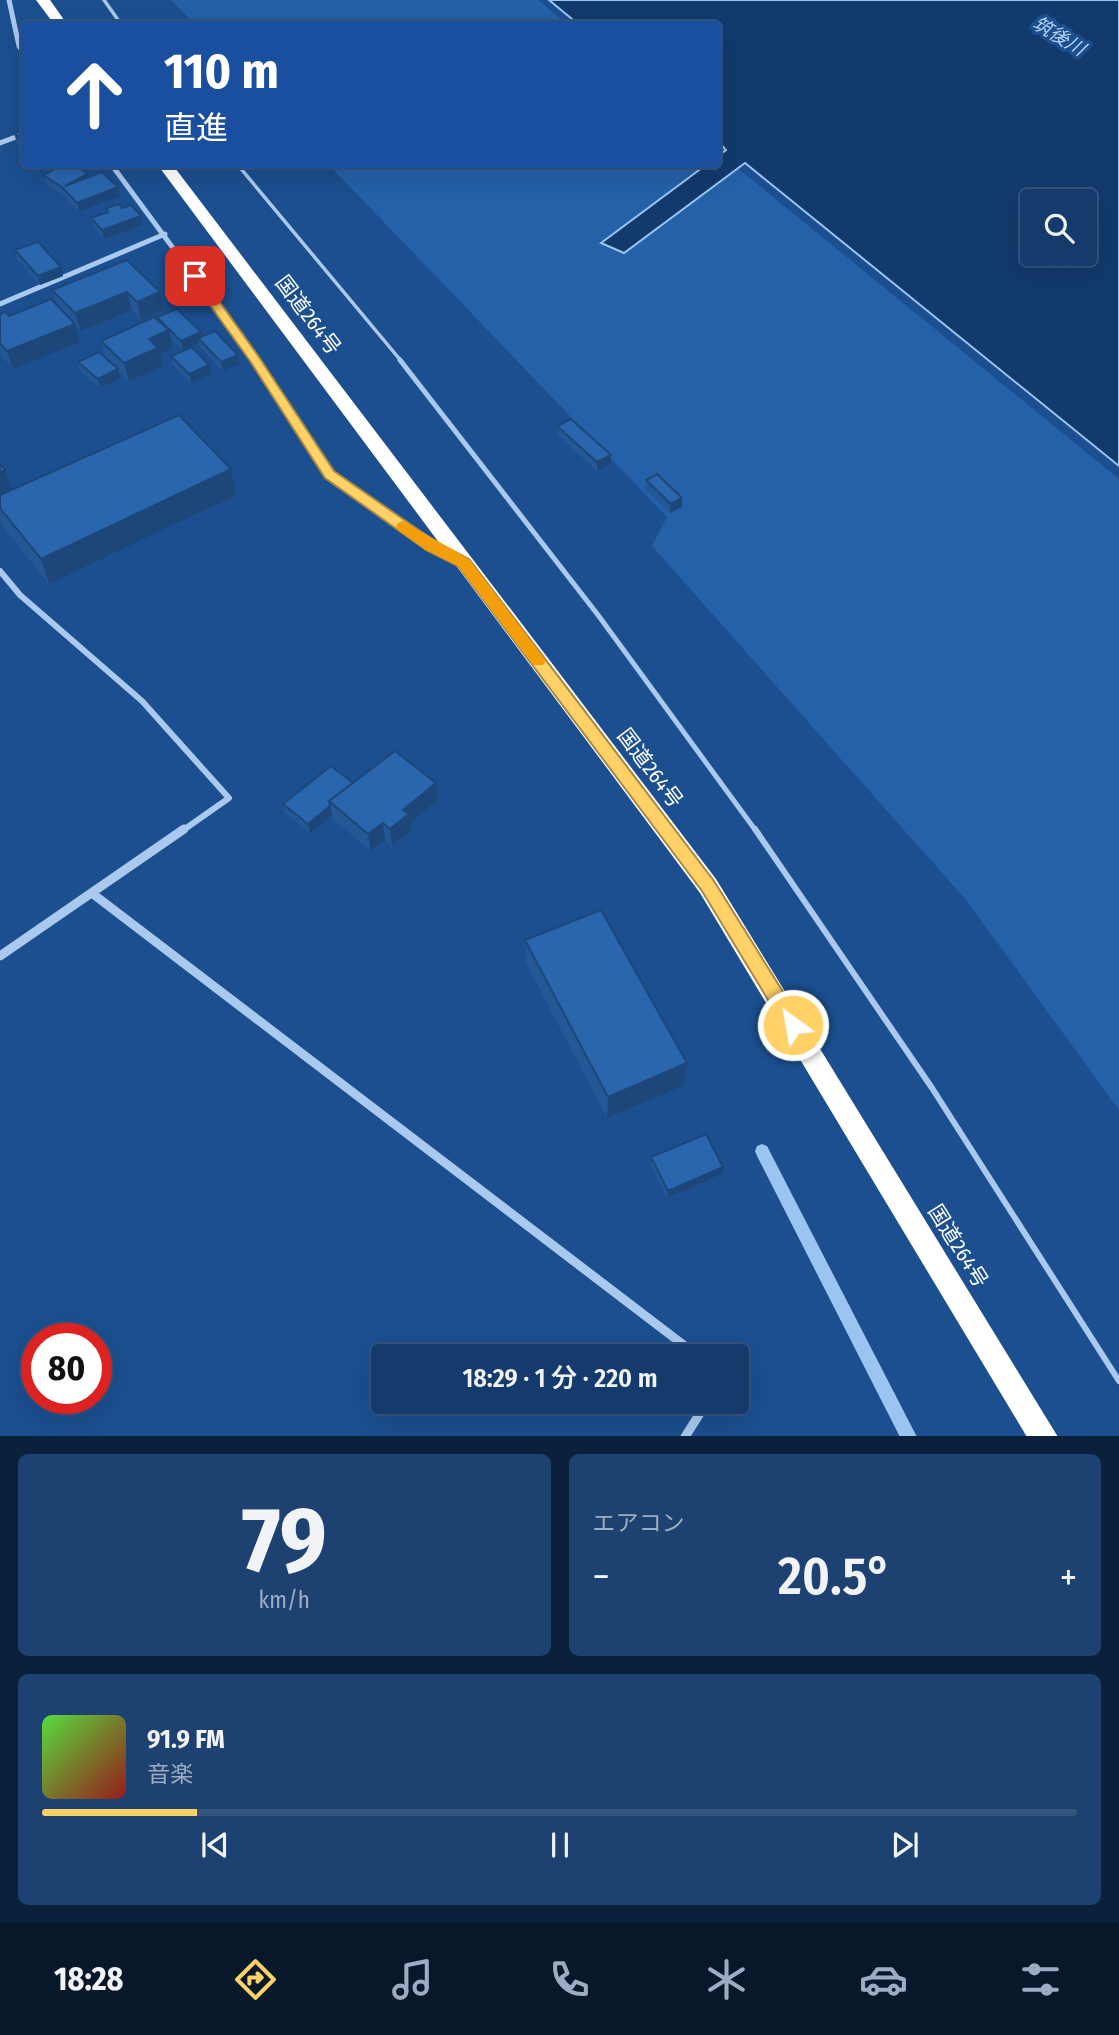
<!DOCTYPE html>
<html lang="ja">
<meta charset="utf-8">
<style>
:root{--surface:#143b6b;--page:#1d4271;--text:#f1f3f6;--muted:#9dadc1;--line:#33557e;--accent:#ffd166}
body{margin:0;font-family:"Fira Sans Condensed","Noto Sans JP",sans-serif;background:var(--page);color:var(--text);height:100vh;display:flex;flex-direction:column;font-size:26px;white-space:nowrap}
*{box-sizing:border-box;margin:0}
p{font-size:23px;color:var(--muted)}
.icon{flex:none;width:38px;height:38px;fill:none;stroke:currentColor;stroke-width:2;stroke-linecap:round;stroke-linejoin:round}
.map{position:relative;height:1436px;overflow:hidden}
.panel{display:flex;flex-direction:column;gap:18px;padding:18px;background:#0b203b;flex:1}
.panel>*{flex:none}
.hud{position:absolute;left:21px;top:21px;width:700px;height:147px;border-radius:7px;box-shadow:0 7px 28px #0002,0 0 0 2px var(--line);background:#1a4fa0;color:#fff;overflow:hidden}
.tools{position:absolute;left:1020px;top:189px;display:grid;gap:14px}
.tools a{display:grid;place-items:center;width:77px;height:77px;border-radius:7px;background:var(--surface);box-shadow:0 7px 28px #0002,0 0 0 2px var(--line);font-size:35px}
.speed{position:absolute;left:21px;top:1323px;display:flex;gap:14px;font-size:35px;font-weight:700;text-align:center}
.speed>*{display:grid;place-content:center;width:91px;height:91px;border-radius:50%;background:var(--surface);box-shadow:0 7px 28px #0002,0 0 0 2px var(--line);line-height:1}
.speed .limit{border:10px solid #d22;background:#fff;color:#111}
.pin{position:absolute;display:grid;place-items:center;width:60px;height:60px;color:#fff;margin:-30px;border-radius:14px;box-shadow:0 4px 10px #0006}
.me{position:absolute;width:77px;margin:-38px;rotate:328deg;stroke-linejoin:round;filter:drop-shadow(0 0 5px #0008)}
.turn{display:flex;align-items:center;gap:24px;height:147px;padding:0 28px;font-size:32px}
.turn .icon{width:91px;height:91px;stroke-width:2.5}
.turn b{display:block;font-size:49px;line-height:60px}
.big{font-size:52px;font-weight:600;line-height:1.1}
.panel .tile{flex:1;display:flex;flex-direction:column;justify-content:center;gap:10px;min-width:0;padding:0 24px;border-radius:10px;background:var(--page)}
.panel .dial{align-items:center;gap:0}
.dial b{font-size:91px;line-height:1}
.song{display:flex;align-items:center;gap:21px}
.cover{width:84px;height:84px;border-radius:10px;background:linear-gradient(135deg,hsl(110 70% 55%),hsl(0 70% 35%))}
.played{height:7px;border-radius:4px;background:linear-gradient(90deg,var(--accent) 15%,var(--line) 15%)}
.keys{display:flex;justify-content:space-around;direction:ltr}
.heat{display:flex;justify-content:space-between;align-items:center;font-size:38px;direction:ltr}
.panel .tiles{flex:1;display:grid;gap:18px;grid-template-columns:1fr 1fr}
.tile:last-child{grid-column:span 2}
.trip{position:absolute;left:371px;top:1344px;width:378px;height:70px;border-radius:7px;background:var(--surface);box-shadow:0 7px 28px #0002,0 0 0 2px var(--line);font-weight:600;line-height:70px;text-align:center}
.tab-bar{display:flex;height:112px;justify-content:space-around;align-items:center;background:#08182b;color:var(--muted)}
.tab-bar .icon{width:49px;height:49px}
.tab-bar .current{color:var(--accent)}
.tab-bar b{font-size:32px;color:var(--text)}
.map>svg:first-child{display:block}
.green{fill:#2461a8}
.water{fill:#123a6d;stroke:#9cc4f0;stroke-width:2;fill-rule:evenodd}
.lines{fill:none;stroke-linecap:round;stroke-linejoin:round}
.stream{fill:#9cc4f0;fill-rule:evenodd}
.lane-far2{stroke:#a9c9ee;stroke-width:3.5}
.lane-far1{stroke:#a9c9ee;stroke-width:5}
.lane{stroke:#a9c9ee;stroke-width:6}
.street-far2{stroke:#a9c9ee;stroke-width:5}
.street-far1{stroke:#a9c9ee;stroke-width:6}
.street{stroke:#a9c9ee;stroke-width:9}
.highway{fill:#fff;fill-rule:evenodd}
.wall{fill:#245895}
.shaded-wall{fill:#1d4779}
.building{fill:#2a66ad;stroke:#1d4779;stroke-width:2}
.route{fill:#ffd166;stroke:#a68842;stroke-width:2}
.slow{fill:#f59e0b}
.labels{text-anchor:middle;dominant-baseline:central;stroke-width:7;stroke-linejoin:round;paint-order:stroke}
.far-water-label{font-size:19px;font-style:italic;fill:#b5d3f5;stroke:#1b4f8f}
.street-label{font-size:21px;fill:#fff;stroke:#1b4f8f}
</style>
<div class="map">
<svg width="1119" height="1437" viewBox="0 0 1119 1437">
<rect width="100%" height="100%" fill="#1b4f8f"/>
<!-- green -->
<path class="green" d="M171,0H538L567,24H194Z
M718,152L1119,479V1110L966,900L652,546L667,517L329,165L718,164Z"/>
<!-- water -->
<path class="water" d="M549,0H1119V466L745,163L624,253L601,243L706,165L718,164V156L726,150L718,141V24H578ZM1032,201H1085V254H1032Z"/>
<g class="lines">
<!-- stream -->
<path class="stream" d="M762,1144L767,1146L917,1437H900L757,1156L755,1151L757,1146Z"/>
<!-- lane-far2 -->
<path class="lane-far2" d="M104,0L121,24
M237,164L402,362"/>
<!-- lane-far1 -->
<path class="lane-far1" d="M400,360L598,615L756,831"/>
<!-- lane -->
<path class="lane" d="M755,829L932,1088L1119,1381"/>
<!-- street-far2 -->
<path class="street-far2" d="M9,0L19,46L24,53
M0,143L24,134
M111,164L257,362
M0,304L165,234"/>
<!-- street-far1 -->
<path class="street-far1" d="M256,360L329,475L431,546L454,557
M0,571L20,595L142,701L229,798L182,831"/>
<!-- street -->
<path class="street" d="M93,894L698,1356
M0,956L184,829
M685,1437L707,1402"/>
<!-- highway -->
<path class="highway" d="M36,0H50L67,24H54Z
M157,164H172L716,879L1058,1437H1027L700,893Z"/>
</g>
<!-- wall -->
<path class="wall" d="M24,130V156L19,151L14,133Z
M88,174V177L120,196L79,212L65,196L46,184L43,175Z
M122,208L141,216L143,225L104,239L93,227L91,218Z
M15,250L63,276L40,285L17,259Z
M52,290L160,292L164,310L141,320L132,310L80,331L75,326L80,342L13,369L0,354V314L9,316L57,305Z
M157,317L202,336L238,355L240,364L223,371L200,347L199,343L183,350L171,338L173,348L160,354L163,366L129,381L119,372L121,378L100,388L80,371L78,362L105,357L101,341L158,320Z
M171,356L211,374L191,383L173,365Z
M557,426L611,455V464L597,471L558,435Z
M0,464L12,490L236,495L49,584L2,525L0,520Z
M646,480L682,498V507L670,513L645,489Z
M353,783L438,800L410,823L411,831L392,846L385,840L371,851L332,818V815L310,833L285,813L283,804Z
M525,940L687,1063L685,1085L607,1118L526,963Z
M651,1157L722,1174L667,1198L651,1165Z"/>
<!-- shaded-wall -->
<path class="shaded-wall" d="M37,164H55L38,170Z
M88,174L90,183L65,186Z
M118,187L120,196L79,212L77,203Z
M141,216L143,225L104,239L102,230Z
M61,267L63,276L40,285L38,276Z
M127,292L132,310L80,331L75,313Z
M160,292L164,310L141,320L137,302Z
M75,324L80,342L13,369L7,351Z
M169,330L173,348L160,354L163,366L129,381L124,363L149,339Z
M201,332L203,341L198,338L199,343L183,350L181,341Z
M238,355L240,364L223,371L221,362Z
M209,365L211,374L191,383L189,374Z
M118,369L121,378L100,388L98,379Z
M611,455V464L597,471V462Z
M231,469L236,495L49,584L41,559Z
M5,470L14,496L0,503V473Z
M682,498V507L670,513L671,504Z
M436,783L438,800L410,823L411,831L392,846L390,829L403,810Z
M330,806L332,815L310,833L308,824Z
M383,823L385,840L371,851L368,834Z
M687,1063L685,1085L607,1118L608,1097Z
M723,1167L722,1174L667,1198L668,1191Z"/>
<!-- building -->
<path class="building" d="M24,130V144L14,133Z
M65,164H73L88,174L65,186L102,172L118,187L77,203L62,187L43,175Z
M119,204L122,208L131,205L141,216L102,230L91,218L108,212L107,208Z
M38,242L61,267L38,276L15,250Z
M127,260L160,292L137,302L127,292L75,313L52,290Z
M51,299L75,324L7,351L0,343V314L5,312L9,316Z
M177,309L201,332L181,341L157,317Z
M154,317L169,330L149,339L158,348L124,363L101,341Z
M215,331L238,355L221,362L198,338Z
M192,347L209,365L189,374L171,356Z
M99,352L118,369L98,379L78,362Z
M179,415L231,469L41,559L0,508V495Z
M571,419L611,455L597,462L557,426Z
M0,464L5,470L0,473Z
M657,474L682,498L671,504L646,480Z
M395,751L436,783L403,810L409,814L390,829L383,823L368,834L329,801Z
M331,766L353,783L329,801L330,806L308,824L283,804Z
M601,910L687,1063L608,1097L525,940Z
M706,1134L723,1167L668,1191L651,1157Z"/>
<!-- route -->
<path class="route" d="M195,272L199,273L259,357L334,471L436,542L469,559L714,881L800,1019L802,1025L800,1031L793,1033L787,1031L702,891L458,566L426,550L325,478L250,361L189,276Z"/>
<!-- slow -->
<path class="slow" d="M403,521L469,559L543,657L546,661L543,665H533L458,566L426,550L398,530L396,526L398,523Z"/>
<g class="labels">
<!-- far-water labels -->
<g class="far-water-label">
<text transform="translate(1059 36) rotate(31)">筑後川</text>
</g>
<!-- street labels -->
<g class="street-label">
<text transform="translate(308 315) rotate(53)">国道264号</text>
<text transform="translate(650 768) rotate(53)">国道264号</text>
<text transform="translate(958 1246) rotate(58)">国道264号</text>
</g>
</g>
</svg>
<div class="tools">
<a><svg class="icon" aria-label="search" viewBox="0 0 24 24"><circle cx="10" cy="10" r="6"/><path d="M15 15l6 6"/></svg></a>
</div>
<div class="speed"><div class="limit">80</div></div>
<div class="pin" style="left:195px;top:276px;background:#d93025"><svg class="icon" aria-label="arrive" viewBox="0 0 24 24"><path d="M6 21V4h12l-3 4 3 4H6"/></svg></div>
<svg class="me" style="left:793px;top:1025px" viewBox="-20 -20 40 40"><circle r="17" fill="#ffd166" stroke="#fff" stroke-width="3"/><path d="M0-11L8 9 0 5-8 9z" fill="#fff"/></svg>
<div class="trip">18:29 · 1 分 · 220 m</div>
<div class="hud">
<div class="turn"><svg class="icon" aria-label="ahead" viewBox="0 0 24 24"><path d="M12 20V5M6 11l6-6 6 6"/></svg><div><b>110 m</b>直進</div></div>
</div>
</div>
<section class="panel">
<div class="tiles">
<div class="tile dial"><b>79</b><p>km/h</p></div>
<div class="tile"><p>エアコン</p>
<div class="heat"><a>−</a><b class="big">20.5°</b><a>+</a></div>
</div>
<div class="tile">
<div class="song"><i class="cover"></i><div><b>91.9 FM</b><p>音楽</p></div></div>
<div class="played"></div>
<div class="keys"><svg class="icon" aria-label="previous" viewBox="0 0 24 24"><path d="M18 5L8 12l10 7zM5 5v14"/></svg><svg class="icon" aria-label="pause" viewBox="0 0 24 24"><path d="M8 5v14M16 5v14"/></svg><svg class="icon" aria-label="next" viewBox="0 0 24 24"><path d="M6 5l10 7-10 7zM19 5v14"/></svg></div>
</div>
</div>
</section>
<nav class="tab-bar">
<b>18:28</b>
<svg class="icon current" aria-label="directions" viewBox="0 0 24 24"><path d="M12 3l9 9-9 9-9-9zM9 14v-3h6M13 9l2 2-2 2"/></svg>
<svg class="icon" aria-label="music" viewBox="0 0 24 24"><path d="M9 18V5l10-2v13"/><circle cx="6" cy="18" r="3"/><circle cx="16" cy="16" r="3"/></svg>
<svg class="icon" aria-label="phone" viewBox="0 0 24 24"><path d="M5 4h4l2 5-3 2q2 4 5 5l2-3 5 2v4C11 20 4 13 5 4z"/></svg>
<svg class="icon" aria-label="climate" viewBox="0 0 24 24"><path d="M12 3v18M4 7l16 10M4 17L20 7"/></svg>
<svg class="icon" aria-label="car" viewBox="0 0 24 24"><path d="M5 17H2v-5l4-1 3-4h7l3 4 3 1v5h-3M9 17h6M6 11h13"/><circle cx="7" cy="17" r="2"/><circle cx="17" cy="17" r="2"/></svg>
<svg class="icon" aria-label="filters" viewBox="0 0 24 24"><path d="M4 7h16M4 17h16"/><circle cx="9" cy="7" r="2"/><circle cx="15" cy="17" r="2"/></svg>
</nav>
